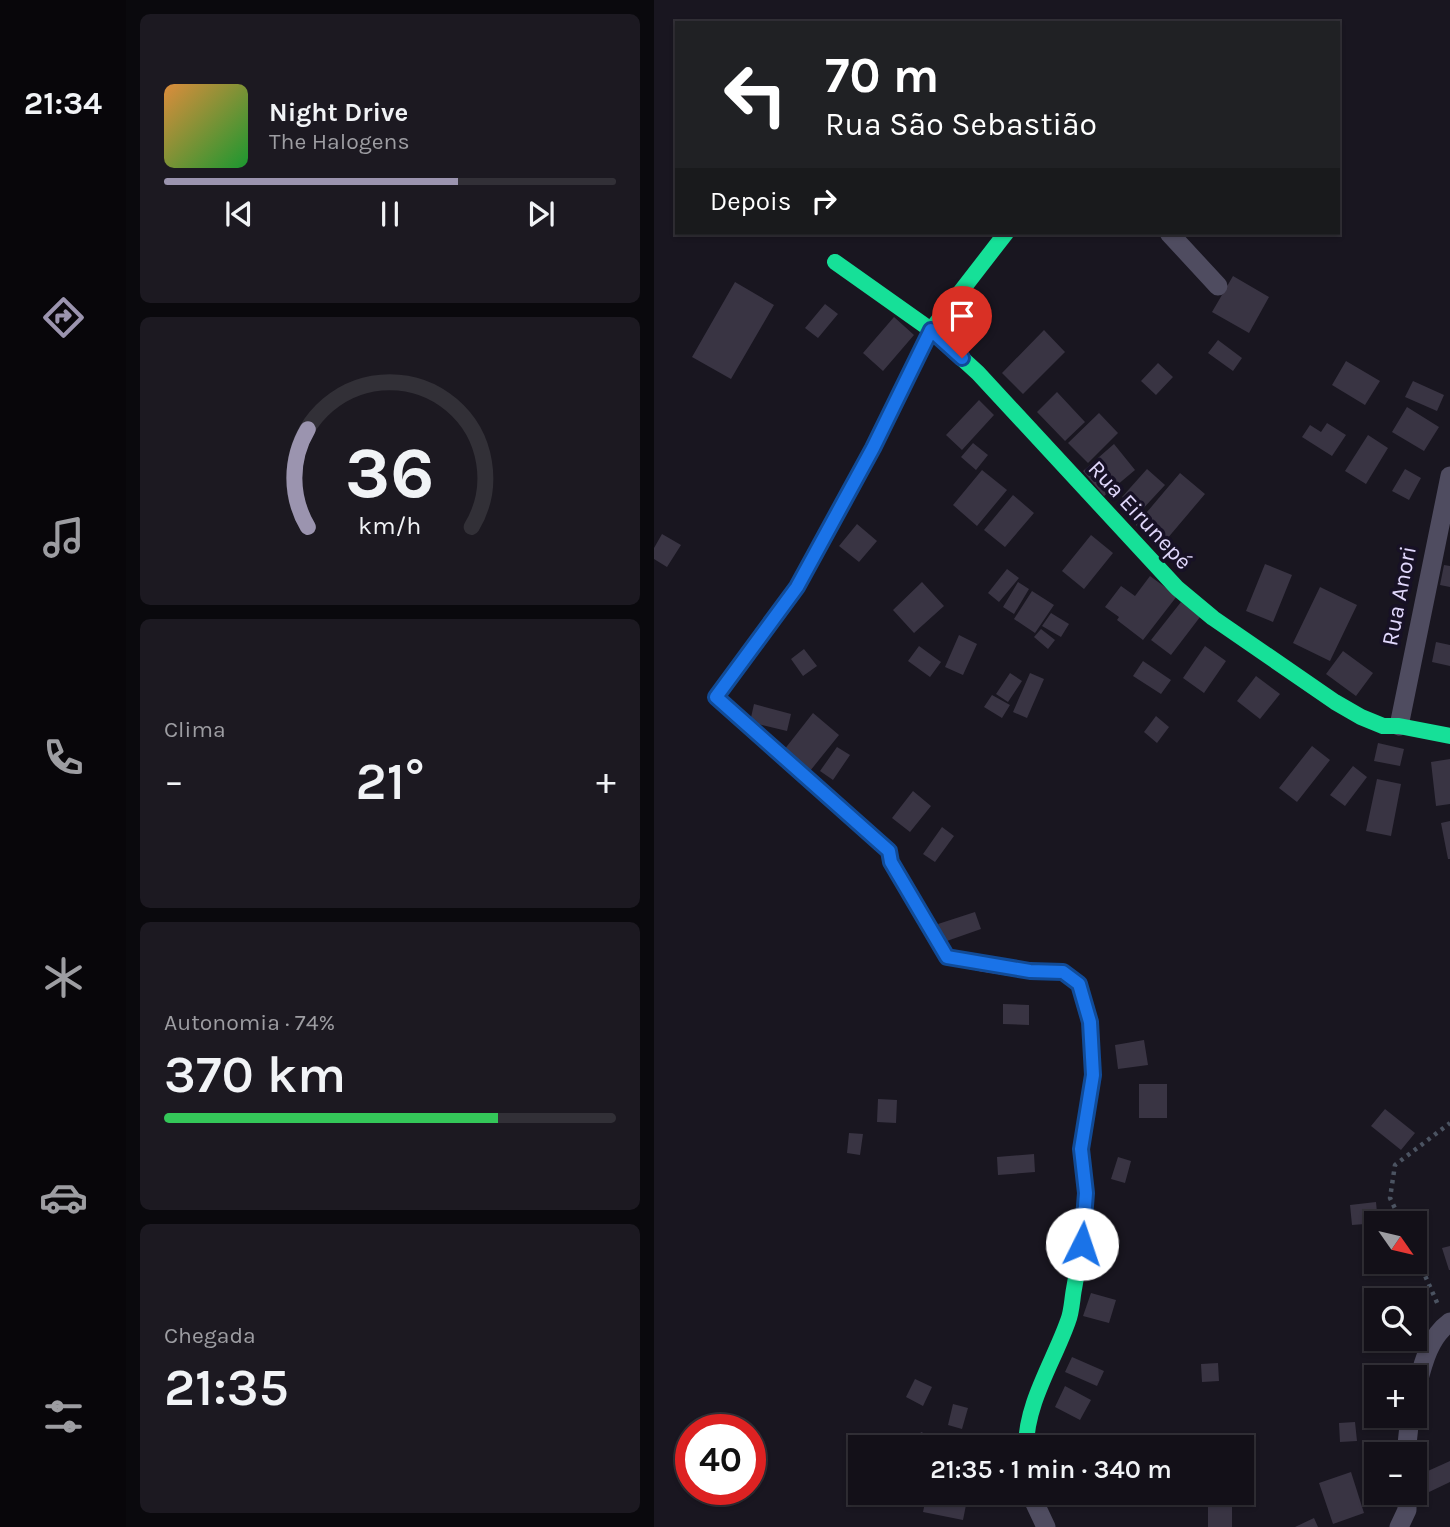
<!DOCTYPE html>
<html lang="pt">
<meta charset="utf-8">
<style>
:root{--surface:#131018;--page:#1c1921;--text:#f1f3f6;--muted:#9d9da2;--line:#323037;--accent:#9b94af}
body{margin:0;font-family:Karla,sans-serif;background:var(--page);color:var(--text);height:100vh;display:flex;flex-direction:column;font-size:26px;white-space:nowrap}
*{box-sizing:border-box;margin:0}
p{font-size:23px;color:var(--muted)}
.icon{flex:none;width:38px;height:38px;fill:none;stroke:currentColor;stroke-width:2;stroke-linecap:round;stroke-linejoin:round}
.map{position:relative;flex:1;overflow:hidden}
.sheet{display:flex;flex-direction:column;gap:14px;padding:14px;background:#0a090d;width:528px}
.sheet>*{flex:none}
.banner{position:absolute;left:21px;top:21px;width:665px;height:214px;border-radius:0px;box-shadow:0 2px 5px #0004,0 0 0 2px var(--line);background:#202124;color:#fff;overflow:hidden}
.needle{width:46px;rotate:124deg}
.controls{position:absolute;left:710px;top:1211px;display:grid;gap:14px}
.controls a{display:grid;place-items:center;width:63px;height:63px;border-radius:0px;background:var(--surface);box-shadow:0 2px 5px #0004,0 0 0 2px var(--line);font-size:35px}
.speed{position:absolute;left:21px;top:1414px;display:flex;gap:14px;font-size:35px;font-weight:700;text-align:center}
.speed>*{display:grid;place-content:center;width:91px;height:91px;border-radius:50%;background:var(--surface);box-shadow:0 2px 5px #0004,0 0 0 2px var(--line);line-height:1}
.speed .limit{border:10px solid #d22;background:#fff;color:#111}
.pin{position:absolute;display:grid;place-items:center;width:60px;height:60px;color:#fff;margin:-72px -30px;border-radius:50% 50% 50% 0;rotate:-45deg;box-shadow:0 0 7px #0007}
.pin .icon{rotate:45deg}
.me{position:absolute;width:77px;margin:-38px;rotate:4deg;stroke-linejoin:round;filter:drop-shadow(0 0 5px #0008)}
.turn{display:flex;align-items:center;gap:24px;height:147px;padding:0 35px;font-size:32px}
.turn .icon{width:91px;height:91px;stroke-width:2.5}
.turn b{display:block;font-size:49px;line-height:60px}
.then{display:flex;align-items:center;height:66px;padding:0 35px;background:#0003;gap:14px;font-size:26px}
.big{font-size:52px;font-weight:600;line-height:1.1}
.sheet .card{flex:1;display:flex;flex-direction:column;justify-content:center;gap:10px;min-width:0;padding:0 24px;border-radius:10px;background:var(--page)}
.sheet .dial{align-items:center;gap:0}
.dial svg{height:182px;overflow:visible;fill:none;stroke:var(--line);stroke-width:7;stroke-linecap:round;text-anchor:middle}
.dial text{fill:var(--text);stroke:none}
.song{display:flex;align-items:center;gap:21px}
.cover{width:84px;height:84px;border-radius:10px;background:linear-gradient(135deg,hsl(30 70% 55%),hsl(130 70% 35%))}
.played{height:7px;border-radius:4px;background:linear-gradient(90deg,var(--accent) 65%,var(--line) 65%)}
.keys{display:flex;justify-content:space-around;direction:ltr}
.heat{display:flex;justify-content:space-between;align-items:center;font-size:38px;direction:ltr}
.charge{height:10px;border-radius:5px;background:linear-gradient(90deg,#34c759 74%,var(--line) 0)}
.trip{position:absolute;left:194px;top:1435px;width:406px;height:70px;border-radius:0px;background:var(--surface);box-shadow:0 2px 5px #0004,0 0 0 2px var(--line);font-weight:600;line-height:70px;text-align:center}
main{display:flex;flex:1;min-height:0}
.tab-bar{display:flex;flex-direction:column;width:126px;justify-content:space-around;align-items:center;background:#08060a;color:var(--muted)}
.tab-bar .icon{width:49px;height:49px}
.tab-bar .on{color:var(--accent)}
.tab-bar b{font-size:32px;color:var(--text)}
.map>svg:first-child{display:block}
.building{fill:#393443}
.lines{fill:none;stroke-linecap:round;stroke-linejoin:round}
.path{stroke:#4b5361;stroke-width:4.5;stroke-dasharray:3.5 5;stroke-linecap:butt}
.street{stroke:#4f4c60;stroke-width:19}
.fast{stroke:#16e098;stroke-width:16}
.jam{stroke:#f24e42;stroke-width:16}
.route-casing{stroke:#114b97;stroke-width:18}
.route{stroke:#1a73e8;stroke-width:12}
.labels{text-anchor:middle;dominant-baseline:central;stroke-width:7;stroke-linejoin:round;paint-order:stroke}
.street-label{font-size:23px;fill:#e1d8fc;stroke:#171125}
</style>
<main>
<nav class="tab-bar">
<b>21:34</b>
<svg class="icon on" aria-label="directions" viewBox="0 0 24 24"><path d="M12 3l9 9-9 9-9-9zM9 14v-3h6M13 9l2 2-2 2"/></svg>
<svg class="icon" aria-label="music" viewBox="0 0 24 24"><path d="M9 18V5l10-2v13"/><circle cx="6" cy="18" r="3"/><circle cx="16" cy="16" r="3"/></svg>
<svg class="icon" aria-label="phone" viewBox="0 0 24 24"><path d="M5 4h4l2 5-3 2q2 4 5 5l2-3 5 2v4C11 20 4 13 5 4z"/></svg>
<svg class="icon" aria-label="climate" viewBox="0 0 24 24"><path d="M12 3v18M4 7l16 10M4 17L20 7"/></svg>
<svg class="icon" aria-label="car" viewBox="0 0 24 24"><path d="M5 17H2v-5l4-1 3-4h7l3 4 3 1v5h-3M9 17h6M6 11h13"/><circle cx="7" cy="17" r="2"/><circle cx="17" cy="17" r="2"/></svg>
<svg class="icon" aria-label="filters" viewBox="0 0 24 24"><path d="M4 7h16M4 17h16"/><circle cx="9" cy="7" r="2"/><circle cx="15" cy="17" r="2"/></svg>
</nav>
<section class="sheet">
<div class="card">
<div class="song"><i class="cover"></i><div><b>Night Drive</b><p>The Halogens</p></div></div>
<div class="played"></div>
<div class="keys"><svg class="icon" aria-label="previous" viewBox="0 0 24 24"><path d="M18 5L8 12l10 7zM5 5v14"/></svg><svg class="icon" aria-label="pause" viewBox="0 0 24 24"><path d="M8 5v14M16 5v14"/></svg><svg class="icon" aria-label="next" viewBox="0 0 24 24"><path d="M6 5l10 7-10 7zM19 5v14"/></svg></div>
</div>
<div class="card dial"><svg viewBox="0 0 100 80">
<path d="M14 69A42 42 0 1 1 86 69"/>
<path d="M14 69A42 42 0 0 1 14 26" stroke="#9b94af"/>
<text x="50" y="56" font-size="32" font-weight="700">36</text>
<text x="50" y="72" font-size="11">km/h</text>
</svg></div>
<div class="card"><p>Clima</p>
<div class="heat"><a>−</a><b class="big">21°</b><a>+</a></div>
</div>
<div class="card"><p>Autonomia · 74%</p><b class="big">370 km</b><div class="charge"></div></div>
<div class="card"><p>Chegada</p><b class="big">21:35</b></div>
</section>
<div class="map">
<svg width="796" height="1527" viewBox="0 0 796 1527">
<rect width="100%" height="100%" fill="#191620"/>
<!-- building -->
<path class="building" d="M579,276L615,297L595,333L558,312Z
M81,282L120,305L77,379L38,357Z
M171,304L184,314L164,338L151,328Z
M240,317L260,335L229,371L209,353Z
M390,330L411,352L369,394L348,373Z
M564,340L588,358L579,371L554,353Z
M692,361L726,381L711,405L678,385Z
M504,363L519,377L502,395L487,381Z
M759,381L790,395L783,411L751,397Z
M403,392L431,422L411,441L383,412Z
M325,400L340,415L308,450L292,435Z
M753,407L785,427L770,451L738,432Z
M445,413L464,433L434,463L414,443Z
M673,423L692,435L678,456L648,437L656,425L667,432Z
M714,435L734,448L712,484L691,471Z
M319,443L334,455L322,470L307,457Z
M460,444L481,470L450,496L429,471Z
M493,469L511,485L485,513L468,497Z
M751,469L767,478L755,500L738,491Z
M328,470L353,490L323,526L299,505Z
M526,473L551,494L507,546L482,525Z
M359,495L380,513L351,547L330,530Z
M203,524L223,541L205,562L185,546Z
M8,534L27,545L13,567L0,559V548Z
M437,535L459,553L430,589L408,571Z
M611,564L638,575L619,622L592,611Z
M790,565L796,566V587L786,585Z
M353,569L365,578L345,602L334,593Z
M496,576L523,596L489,640L463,620L465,617L451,607L467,586L481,596Z
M268,582L290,606L260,633L239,610Z
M364,582L375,589L360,614L349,607Z
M666,587L703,605L676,661L639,643Z
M378,591L400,605L381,633L360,619Z
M527,602L546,617L517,655L497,640Z
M397,613L415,624L407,637L388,626Z
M387,629L401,640L394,649L380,637Z
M305,635L323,644L309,675L291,667Z
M782,642L796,645V666L778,662Z
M265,646L287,662L276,677L254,661Z
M551,646L572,661L550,693L529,678Z
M150,649L163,666L149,676L137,659Z
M689,651L719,673L702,696L672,674Z
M489,661L517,680L507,694L479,676Z
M356,673L368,681L354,702L342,694Z
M376,673L390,679L373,718L359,712Z
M602,676L626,694L606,719L583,701Z
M338,695L356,705L348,718L330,707Z
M100,704L137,714L133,731L96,722Z
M159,713L185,735L156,771L130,750Z
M502,716L515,727L503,743L490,732Z
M724,743L750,749L746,766L720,761Z
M658,746L676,760L643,802L625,788Z
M183,747L196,755L179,780L166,771Z
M796,759V804L782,806L777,762Z
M699,766L713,777L691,806L676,795Z
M723,779L747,784L737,836L712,831Z
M259,791L277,806L256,832L238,818Z
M796,821V859H794L787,823Z
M288,827L300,836L281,862L269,854Z
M321,912L327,929L290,942L284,924Z
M349,1004L375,1005V1025L349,1024Z
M490,1040L494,1065L464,1069L461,1045Z
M485,1084H513V1118H485Z
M224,1099L243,1100L242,1123L223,1122Z
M731,1109L761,1133L747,1150L717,1126Z
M195,1133L209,1134L206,1155L193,1153Z
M380,1154L381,1172L344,1175L343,1157Z
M464,1157L477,1161L471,1183L457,1179Z
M722,1202L724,1223L698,1225L696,1205Z
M796,1246V1270H795L788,1248Z
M437,1293L462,1300L455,1323L429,1316Z
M418,1357L450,1371L443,1386L411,1372Z
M564,1363L565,1381L548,1382L547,1364Z
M261,1379L278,1387L269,1406L252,1397Z
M411,1386L437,1400L426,1420L401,1407Z
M299,1404L314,1408L308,1429L294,1425Z
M701,1422L703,1441L686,1442L685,1423Z
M267,1432L302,1447H260Z
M796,1461V1482L773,1493L765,1475Z
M697,1472L710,1513L679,1524L665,1483Z
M273,1493L314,1495L309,1520L269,1512Z
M554,1500H578V1527H554Z
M660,1518L664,1527H641Z"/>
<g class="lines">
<!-- path -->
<path class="path" d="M748,1223L736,1198L741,1165L796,1123
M761,1253L785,1307"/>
<!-- street -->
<path class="street" d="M515,233L564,286
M745,726L796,476
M761,1394C768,1368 773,1339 796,1322
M752,1454L756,1416
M376,1493L392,1527
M745,1527L753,1510V1493"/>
<!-- fast -->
<path class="fast" d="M181,262L277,330L324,373L523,588L559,618L681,702L707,717L729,726H745L796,736
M326,963L293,957L237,862L235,851L62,697L143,587L219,448L277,330L352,233
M372,1447C372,1403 400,1361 414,1321C418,1311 418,1299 420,1289C426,1257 429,1226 432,1193"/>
<!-- jam -->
<path class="jam" d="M326,963L376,971L409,972L425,984L436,1022L439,1075L427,1149L432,1193"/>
</g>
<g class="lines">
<defs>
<path id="route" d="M308,358L277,330L219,448L143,587L62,697L235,851L237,862L293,957L376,971L409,972L425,984L436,1022L439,1075L427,1149L432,1193L428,1244"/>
</defs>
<!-- route casing -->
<use href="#route" class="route-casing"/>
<!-- route -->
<use href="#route" class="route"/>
</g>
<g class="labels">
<!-- street labels -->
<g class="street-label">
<text transform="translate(486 515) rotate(47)">Rua Eirunepé</text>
<text transform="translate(745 596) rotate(-79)">Rua Anori</text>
</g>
</g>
</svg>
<div class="controls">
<a><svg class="needle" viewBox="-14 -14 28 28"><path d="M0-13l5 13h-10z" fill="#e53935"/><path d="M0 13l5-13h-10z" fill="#9d9da2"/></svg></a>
<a><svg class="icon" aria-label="search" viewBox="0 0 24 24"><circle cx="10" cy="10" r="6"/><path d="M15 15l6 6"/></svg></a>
<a>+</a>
<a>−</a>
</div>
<div class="speed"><div class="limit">40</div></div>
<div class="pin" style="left:308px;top:358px;background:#d93025"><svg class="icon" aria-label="arrive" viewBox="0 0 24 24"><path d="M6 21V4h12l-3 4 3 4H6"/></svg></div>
<svg class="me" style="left:428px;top:1244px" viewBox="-20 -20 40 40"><circle r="19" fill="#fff"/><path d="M0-13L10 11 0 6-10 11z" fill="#1a73e8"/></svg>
<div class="trip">21:35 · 1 min · 340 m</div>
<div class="banner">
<div class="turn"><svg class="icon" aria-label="left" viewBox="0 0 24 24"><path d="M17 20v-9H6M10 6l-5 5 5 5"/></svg><div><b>70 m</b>Rua São Sebastião</div></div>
<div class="then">Depois<svg class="icon" aria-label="right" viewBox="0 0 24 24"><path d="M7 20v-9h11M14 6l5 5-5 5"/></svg></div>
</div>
</div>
</main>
